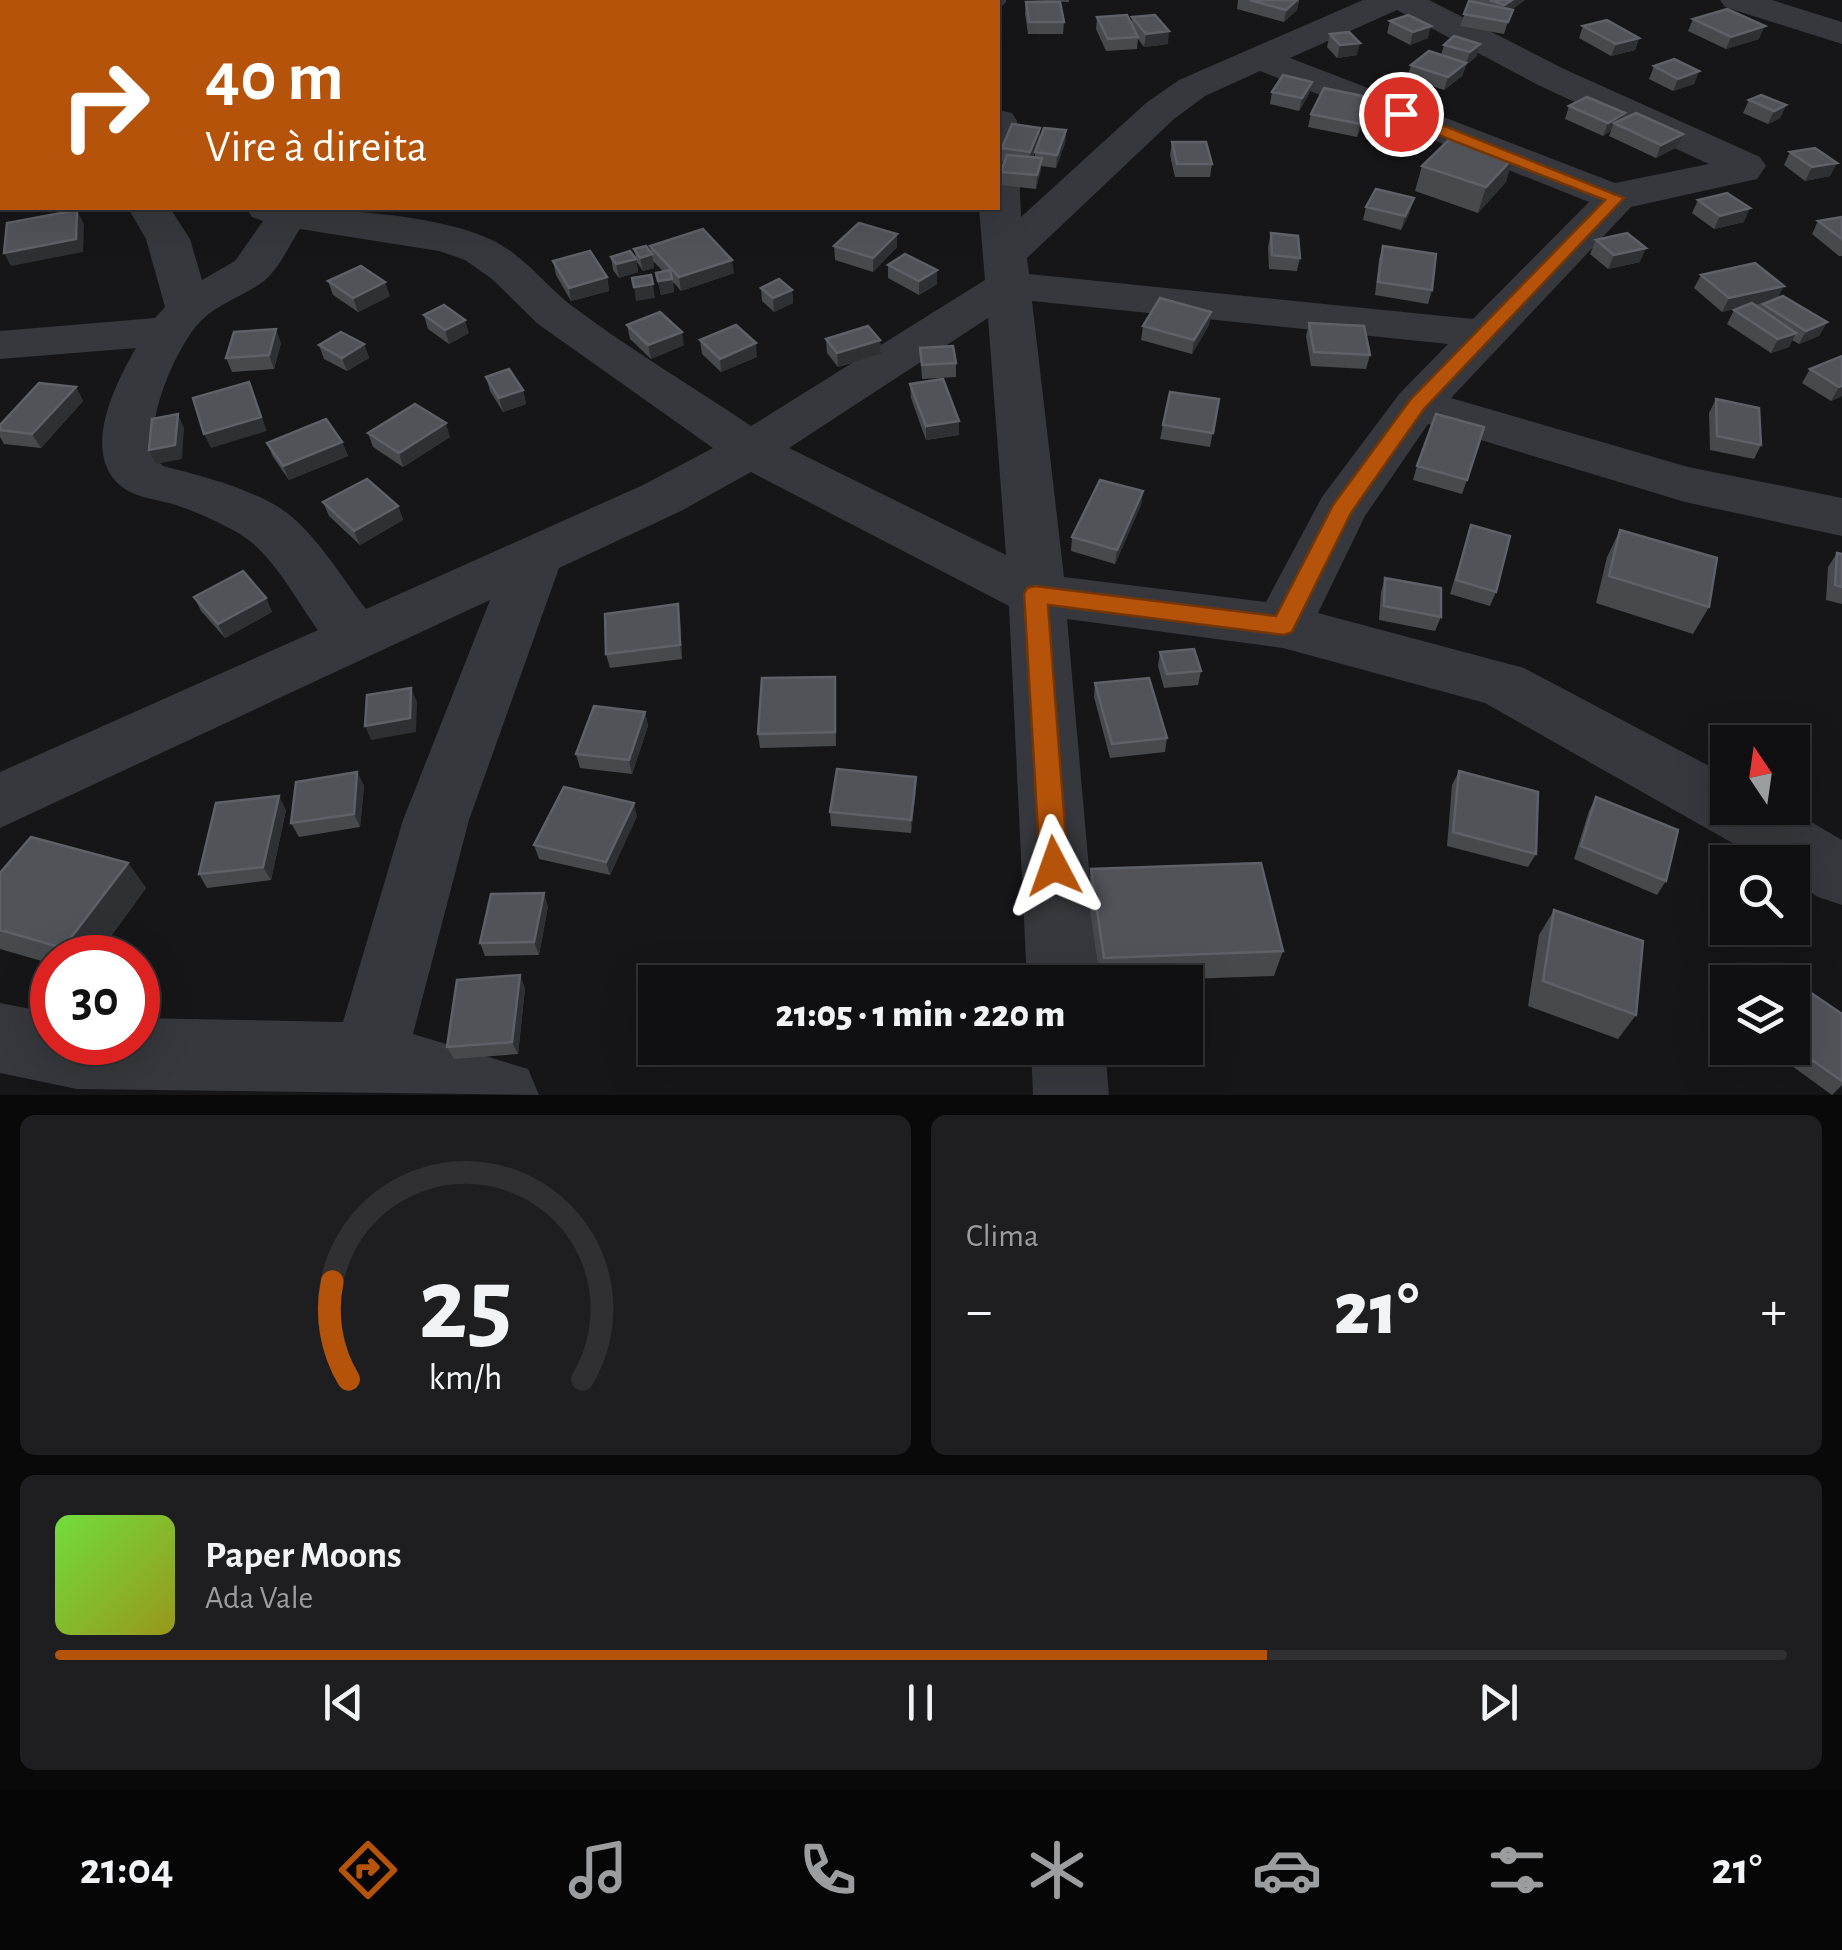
<!DOCTYPE html>
<html lang="pt">
<meta charset="utf-8">
<style>
:root{--surface:#101012;--page:#1e1e20;--text:#f1f3f6;--muted:#9c9d9f;--line:#303032;--accent:#b45309}
body{margin:0;font-family:"Alegreya Sans",sans-serif;background:var(--page);color:var(--text);height:100vh;display:flex;flex-direction:column;font-size:38px;white-space:nowrap}
*{box-sizing:border-box;margin:0}
p{font-size:32px;color:var(--muted)}
.icon{flex:none;width:55px;height:55px;fill:none;stroke:currentColor;stroke-width:2;stroke-linecap:round;stroke-linejoin:round}
.map{position:relative;height:1095px;overflow:hidden}
.details{display:flex;flex-direction:column;gap:20px;padding:20px;background:#09090a;flex:1}
.details>*{flex:none}
.guide{position:absolute;left:0px;top:0px;width:1000px;height:210px;box-shadow:0 10px 40px #0002,0 0 0 2px var(--line);background:#b45309;color:#fff;overflow:hidden}
.needle{width:65px;rotate:347deg}
.fabs{position:absolute;left:1710px;top:725px;display:grid;gap:20px}
.fabs a{display:grid;place-items:center;width:100px;height:100px;border-radius:0px;background:var(--surface);box-shadow:0 10px 40px #0002,0 0 0 2px var(--line);font-size:50px}
.speed{position:absolute;left:30px;top:935px;display:flex;gap:20px;font-size:50px;font-weight:700;text-align:center}
.speed>*{display:grid;place-content:center;width:130px;height:130px;border-radius:50%;background:var(--surface);box-shadow:0 10px 40px #0002,0 0 0 2px var(--line);line-height:1}
.speed .limit{border:15px solid #d22;background:#fff;color:#111}
.pin{position:absolute;display:grid;place-items:center;width:85px;height:85px;color:#fff;margin:-42px;border:5px solid #fff;border-radius:50%;box-shadow:0 2px 10px #0007}
.me{position:absolute;width:110px;margin:-55px;rotate:356deg;stroke-linejoin:round;filter:drop-shadow(0 0 8px #0008)}
.turn{display:flex;align-items:center;gap:35px;height:210px;padding:0 40px;font-size:45px}
.turn .icon{width:130px;height:130px;stroke-width:2.5}
.turn b{display:block;font-size:70px;line-height:85px}
.big{font-size:75px;font-weight:800;line-height:1.1}
.details .widget{flex:1;display:flex;flex-direction:column;justify-content:center;gap:15px;min-width:0;padding:0 35px;border-radius:15px;background:var(--page)}
.details .dial{align-items:center;gap:0}
.dial svg{height:260px;overflow:visible;fill:none;stroke:var(--line);stroke-width:7;stroke-linecap:round;text-anchor:middle}
.dial text{fill:var(--text);stroke:none}
.song{display:flex;align-items:center;gap:30px}
.cover{width:120px;height:120px;border-radius:15px;background:linear-gradient(135deg,hsl(100 70% 55%),hsl(60 70% 35%))}
.played{height:10px;border-radius:5px;background:linear-gradient(90deg,var(--accent) 70%,var(--line) 70%)}
.keys{display:flex;justify-content:space-around;direction:ltr}
.heat{display:flex;justify-content:space-between;align-items:center;font-size:55px;direction:ltr}
.details .tiles{flex:1;display:grid;gap:20px;grid-template-columns:1fr 1fr}
.widget:last-child{grid-column:span 2}
.trip{position:absolute;left:638px;top:965px;width:565px;height:100px;border-radius:0px;background:var(--surface);box-shadow:0 10px 40px #0002,0 0 0 2px var(--line);font-weight:800;line-height:100px;text-align:center}
.tabs{display:flex;height:160px;justify-content:space-around;align-items:center;background:#060607;color:var(--muted)}
.tabs .icon{width:70px;height:70px}
.tabs .on{color:var(--accent)}
.tabs b{font-size:45px;color:var(--text)}
.map>svg:first-child{display:block}
.lines{fill:none;stroke-linecap:round;stroke-linejoin:round}
.minor{fill:#37383d;fill-rule:evenodd}
.wall{fill:#47494d}
.shaded-wall{fill:#2f3033}
.building{fill:#525359;stroke:#5f6168;stroke-width:2.5}
.route{fill:#b45309;stroke:#753606;stroke-width:2.5}
</style>
<div class="map">
<svg width="1842" height="1095" viewBox="0 0 1842 1095">
<rect width="100%" height="100%" fill="#161618"/>
<g class="lines">
<!-- minor -->
<path class="minor" d="M972,0H1006V2L998,10V2Z
M1363,0H1429L1564,69L1760,157L1766,166L1757,179L1631,207L1451,398L1688,467L1842,498V536L1685,502L1428,424L1365,516L1318,613L1524,668L1728,776V808H1787L1842,840V905L1818,897L1792,880V862H1766L1485,703L1283,648L1067,619L1099,982H1027L1009,606L751,472L681,511L559,568L469,820L413,1034L528,1069L539,1095L77,1089L0,1073V1003L52,1013V1042H138V1018L343,1022L403,820L490,600L0,828V772L318,630C296,600 273,554 240,534C221,523 197,512 176,505C160,500 138,498 125,489C78,457 115,384 136,348L0,359V331L155,318L165,307L146,239L128,208H170L190,239L202,280L235,261L263,221L252,217L246,208C313,208 437,211 496,242C526,258 546,286 572,306C629,349 692,386 751,426L985,280L979,208H998V110L1012,113L1017,121L1021,217L1146,103L1179,80ZM1397,10L1538,85L1709,164L1615,183L1290,58ZM1260,71L1589,202L1473,319L1029,274L1027,258L1174,119L1205,96ZM300,229L439,251L465,260L492,279L538,324L713,448L643,485L366,609C341,577 315,531 280,508C246,487 202,476 163,466C134,439 178,340 204,318C222,302 246,295 264,281C279,269 289,245 300,229ZM1032,301L1448,344L1400,393L1322,497L1266,602L1064,577ZM988,318L1006,555L789,448Z
M1720,0H1772L1842,22V44L1725,7Z
M0,35H2V57H0Z
M1031,1048H1105L1109,1095H1033Z"/>
</g>
<!-- wall -->
<path class="wall" d="M471,0H507L506,2H472Z
M523,0H593V2H524Z
M1024,0H1069V2Z
M1238,0H1299L1297,10L1284,22L1237,9Z
M1470,0H1525L1512,9L1504,34L1460,26Z
M1026,2L1064,22L1063,34H1028L1025,14Z
M1097,17L1131,23L1132,17L1168,44L1144,47L1138,39L1137,49L1106,51L1096,29Z
M1693,19L1759,39L1726,49L1688,31Z
M1390,21L1428,38L1410,45L1387,33Z
M1583,26L1639,38L1635,50L1611,56L1579,38Z
M1330,34L1357,55L1337,58L1327,47Z
M1480,44L1476,57L1466,65L1462,76L1444,90L1407,78L1411,65L1441,55L1444,45Z
M1654,66L1699,71L1694,84L1673,91L1649,79Z
M1312,82L1309,94L1299,111L1270,104L1272,92Z
M1372,98L1369,110L1357,137L1308,127L1311,114Z
M1749,100L1786,105L1780,118L1768,124L1743,113Z
M1569,106L1625,113L1623,119L1677,147L1656,158L1609,136L1611,131L1603,136L1565,119Z
M1040,128L1039,141L1033,157L1035,158V152L1066,130L1065,143L1056,168L1041,166L1036,189L1001,185V172L1005,161H1001L1002,148Z
M1172,142L1212,164L1210,177H1175L1170,155Z
M1790,152L1837,163L1830,176L1805,181L1784,165Z
M1422,166L1506,182L1478,213L1415,191Z
M1698,200L1744,222L1714,229L1692,213Z
M1366,207L1410,212L1401,230L1363,220Z
M1842,217V256H1839L1812,234L1818,221Z
M1271,233L1300,258L1297,271L1269,269L1268,247Z
M897,234V247L873,272L835,260L834,246Z
M1596,240L1640,262L1608,269L1590,254Z
M650,246L734,273L681,291L673,282L674,292L661,295L656,273L663,271L653,261L654,268L643,271L637,262L634,249L651,253Z
M1383,246L1432,290L1428,304L1375,295L1379,259Z
M611,257L636,259L638,272L619,278L613,270Z
M553,261L607,277L609,291L571,301L556,275Z
M888,265L937,270V284L919,295L888,278Z
M1701,275L1778,297L1827,322L1819,336L1799,344L1792,340L1789,347L1771,353L1727,324L1734,310L1738,308L1722,312L1694,288Z
M328,281L390,296L358,312L333,295Z
M761,288L792,290L793,303L774,312L762,301Z
M1211,312L1209,325L1192,354L1141,340L1143,326Z
M424,315L469,333L449,344L428,329Z
M1309,323L1370,355L1366,369L1311,366L1306,336Z
M627,325L684,345L651,359L630,339Z
M826,339L880,340L881,354L838,367L827,353Z
M700,340L757,357L721,372L702,354Z
M281,343L274,369L232,372L226,358Z
M364,344L369,358L347,371L324,359L319,345Z
M920,348L956,363V377L922,379Z
M1842,356V396L1831,401L1802,383L1810,369Z
M486,377L523,390L526,404L503,412L490,391Z
M910,384L959,435L926,440L911,398Z
M76,387L83,401L41,448L4,444L0,437V425Z
M1219,399L1210,447L1160,439L1163,425Z
M1716,399L1761,445L1754,459L1710,450L1709,413Z
M368,433L450,437L403,467L373,447Z
M342,442L348,456L289,480L273,457L267,443Z
M1417,466L1467,480L1462,494L1413,480Z
M1143,491L1141,505L1115,564L1071,551L1072,537Z
M323,502L398,506L403,520L360,545L329,516Z
M1471,525L1496,592L1490,606L1450,594Z
M1620,530L1709,607L1693,634L1596,603L1607,557Z
M1837,553L1842,554V604L1826,600L1828,567Z
M1385,578L1441,617L1435,631L1379,620L1381,592Z
M194,597L266,598L272,612L225,638L201,611Z
M680,618L682,659L610,668L606,654Z
M1160,652L1201,671L1198,685L1164,688L1158,666Z
M835,677L836,746L760,748L758,734Z
M1095,683L1167,738L1165,752L1110,758L1094,697Z
M645,712L648,726L632,774L580,768L576,754Z
M1459,771L1536,854L1528,867L1447,846L1452,785Z
M357,772L364,786L360,827L299,837L291,823Z
M916,777V790L911,833L831,826L830,812Z
M1596,797L1666,881L1657,895L1574,859L1589,811Z
M286,810L271,880L207,888L199,874Z
M637,816L610,875L539,859L534,845Z
M128,863L146,888L95,958H52V964L0,949V873Z
M1091,869L1283,951L1274,976L1100,982L1088,894Z
M548,906L539,955L485,956L480,943Z
M1554,910L1636,1015L1618,1039L1528,1006L1539,935Z
M1779,971L1842,1014V1085L1832,1095L1767,1048H1792V982H1769Z
M525,988L518,1054L454,1059L447,1047Z"/>
<!-- shaded-wall -->
<path class="shaded-wall" d="M52,0H69L70,2H47Z
M1297,0H1299L1297,10L1284,22L1286,10Z
M1512,0H1525L1501,17L1504,5Z
M1431,26L1428,38L1410,45L1413,32Z
M1765,26L1759,39L1726,49L1731,37Z
M1169,31L1168,44L1144,47L1146,34Z
M1639,38L1635,50L1611,56L1616,44Z
M1360,43L1357,55L1337,58L1340,45Z
M1480,44L1476,57L1466,65L1470,52Z
M1466,63L1462,76L1444,90L1448,77Z
M1699,71L1694,84L1673,91L1678,79Z
M2,82V111L0,112V83Z
M1312,82L1309,94L1299,111L1302,98Z
M1372,98L1369,110L1357,137L1360,124Z
M1786,105L1780,118L1768,124L1774,111Z
M1625,113L1620,126L1614,123L1611,131L1603,136L1608,123Z
M1040,128L1039,141L1030,165V152Z
M1066,130L1065,143L1056,168L1057,155Z
M1683,134L1677,147L1656,158L1661,145Z
M1514,157L1506,182L1478,213L1486,187Z
M1042,158L1041,171L1036,189L1037,175Z
M1837,163L1830,176L1805,181L1812,167Z
M1414,198L1410,212L1401,230L1405,216Z
M1750,208L1744,222L1714,229L1720,216Z
M77,210L84,224L83,252L11,266L4,253Z
M897,234V247L873,272V258Z
M1646,248L1640,262L1608,269L1614,255Z
M652,254L654,268L643,271L640,258Z
M636,259L638,272L619,278L616,264Z
M732,260L734,273L681,291L679,277Z
M937,270V284L919,295V281Z
M607,277L609,291L571,301L569,288Z
M672,279L674,292L661,295L658,281Z
M385,282L390,296L358,312L353,298Z
M653,284L655,298L636,301L634,287Z
M1784,286L1777,300L1722,312L1729,298Z
M792,290L793,303L774,312L773,298Z
M1211,312L1209,325L1192,354L1194,340Z
M465,320L469,333L449,344L445,330Z
M1827,322L1819,336L1799,344L1806,331Z
M276,329L281,343L274,369L269,355Z
M682,332L684,345L651,359L648,345Z
M1796,333L1789,347L1771,353L1778,339Z
M880,340L881,354L838,367L837,353Z
M756,343L757,357L721,372L720,359Z
M364,344L369,358L347,371L342,358Z
M249,382L267,431L211,448L204,434Z
M1842,386V396L1831,401L1839,387Z
M76,387L83,401L41,448L32,434Z
M523,390L526,404L503,412L499,398Z
M178,414L184,428L182,459L156,464L149,450Z
M959,421V435L926,440V426Z
M446,423L450,437L403,467L399,453Z
M342,442L348,456L289,480L283,466Z
M1143,491L1141,505L1115,564L1117,550Z
M398,506L403,520L360,545L354,531Z
M266,598L272,612L225,638L218,624Z
M678,604L680,618L682,659L680,645Z
M411,688L417,702L416,732L371,740L365,726Z
M645,712L648,726L632,774L629,760Z
M357,772L364,786L360,827L354,814Z
M916,777V790L911,833V820Z
M279,796L286,810L271,880L263,867Z
M634,803L637,816L610,875L606,862Z
M128,863L146,888L95,958H70L63,948Z
M544,893L548,906L539,955L534,942Z
M520,975L525,988L518,1054L512,1042Z"/>
<!-- building -->
<path class="building" d="M0,0H17L12,2H2V6L0,7Z
M23,0H52L47,2H18Z
M138,0H183L175,2H141Z
M206,0H269L268,2H205Z
M542,0H589L583,2H547Z
M698,0H735L728,2H702Z
M789,0H828L831,2H792Z
M1250,0H1297L1286,10Z
M1490,0H1512L1504,5Z
M1469,1L1513,10L1508,22L1464,14Z
M1026,2H1060L1064,22H1029Z
M1727,9L1765,26L1731,37L1693,19Z
M1127,15L1138,37L1108,39L1097,17Z
M1155,15L1169,31L1146,34L1132,17Z
M1408,15L1431,26L1413,32L1390,21Z
M1607,20L1639,38L1616,44L1583,26Z
M1349,32L1360,43L1340,45L1330,34Z
M1454,36L1480,44L1470,52L1444,45Z
M1429,51L1466,63L1448,77L1411,65Z
M2,58V82L0,83V59Z
M1674,59L1699,71L1678,79L1654,66Z
M1283,75L1312,82L1302,98L1272,92Z
M1324,88L1372,98L1360,124L1311,114Z
M1761,95L1786,105L1774,111L1749,100Z
M1587,97L1625,113L1608,123L1569,106Z
M1636,113L1683,134L1661,145L1614,123Z
M1012,124L1040,128L1030,152L1002,148Z
M1044,128L1066,130L1057,155L1035,152Z
M1452,137L1514,157L1486,187L1422,166Z
M1172,142H1206L1212,164H1177Z
M0,144L2,145V164H0Z
M1815,148L1837,163L1812,167L1790,152Z
M1007,155L1042,158L1037,175L1001,172Z
M1376,189L1414,198L1405,216L1366,207Z
M1727,193L1750,208L1720,216L1698,200Z
M77,210L76,239L4,253L7,223Z
M1842,217V239L1818,221Z
M859,223L897,234L873,258L834,246Z
M703,229L732,260L679,277L650,246Z
M1271,233L1298,236L1300,258L1272,255Z
M1627,233L1646,248L1614,255L1596,240Z
M646,246L652,254L640,258L634,249Z
M1383,246L1436,254L1432,290L1378,282Z
M590,251L607,277L569,288L553,261Z
M630,251L636,259L616,264L611,257Z
M905,254L937,270L919,281L888,265Z
M1755,263L1784,286L1729,298L1701,275Z
M361,266L385,282L353,298L328,281Z
M670,270L672,279L658,281L656,273Z
M651,275L653,284L634,287L632,278Z
M779,279L792,290L773,298L761,288Z
M1783,296L1827,322L1806,331L1763,304Z
M1160,298L1211,312L1194,340L1143,326Z
M1752,303L1796,333L1778,339L1734,310Z
M444,305L465,320L445,330L424,315Z
M660,312L682,332L648,345L627,325Z
M1309,323L1364,326L1370,355L1314,352Z
M736,325L756,343L720,359L700,340Z
M868,326L880,340L837,353L826,339Z
M276,329L269,355L226,358L234,332Z
M341,332L364,344L342,358L319,345Z
M953,346L956,363L922,365L920,348Z
M1842,356V386L1839,387L1810,369Z
M509,369L523,390L499,398L486,377Z
M943,379L959,421L926,426L910,384Z
M249,382L261,417L204,434L193,398Z
M39,383L76,387L32,434L0,430V425Z
M1170,392L1219,399L1213,433L1163,425Z
M1716,399L1759,408L1761,445L1717,436Z
M415,404L446,423L399,453L368,433Z
M178,414L175,445L149,450L152,419Z
M1436,414L1484,427L1467,480L1417,466Z
M326,419L342,442L283,466L267,443Z
M367,479L398,506L354,531L323,502Z
M1100,480L1143,491L1117,550L1072,537Z
M1471,525L1510,536L1496,592L1456,580Z
M1620,530L1717,558L1709,607L1609,576Z
M1837,553L1842,554V587L1835,585Z
M243,571L266,598L218,624L194,597Z
M1385,578L1441,588V617L1384,606Z
M678,604L680,645L606,654L605,614Z
M1194,649L1201,671L1167,674L1160,652Z
M835,677V732L758,734L762,678Z
M1149,678L1167,738L1112,744L1095,683Z
M411,688L410,718L365,726L367,695Z
M594,706L645,712L629,760L576,754Z
M837,769L916,777L911,820L830,812Z
M1459,771L1538,792L1536,854L1453,832Z
M357,772L354,814L291,823L296,782Z
M564,787L634,803L606,862L534,845Z
M279,796L263,867L199,874L216,803Z
M1596,797L1678,830L1666,881L1581,846Z
M31,837L128,863L63,948L0,930V873Z
M1261,863L1283,951L1104,958L1091,869Z
M544,893L534,942L480,943L491,894Z
M1554,910L1643,941L1636,1015L1543,981Z
M1779,971L1842,1014V1081L1792,1046V982H1770Z
M520,975L512,1042L447,1047L457,980Z"/>
<!-- route -->
<path class="route" d="M1395,111H1407L1624,198L1424,409L1351,513L1292,632L1284,635L1048,605L1068,866L1064,875L1054,878L1044,875L1040,866L1024,594L1027,588L1035,586L1276,616L1333,505L1410,400L1605,200L1395,118Z"/>
</svg>
<div class="fabs">
<a><svg class="needle" viewBox="-14 -14 28 28"><path d="M0-13l5 13h-10z" fill="#e53935"/><path d="M0 13l5-13h-10z" fill="#9c9d9f"/></svg></a>
<a><svg class="icon" aria-label="search" viewBox="0 0 24 24"><circle cx="10" cy="10" r="6"/><path d="M15 15l6 6"/></svg></a>
<a><svg class="icon" aria-label="layers" viewBox="0 0 24 24"><path d="M12 4l9 5-9 5-9-5zM3 14l9 5 9-5"/></svg></a>
</div>
<div class="speed"><div class="limit">30</div></div>
<div class="pin" style="left:1401px;top:114px;background:#d93025"><svg class="icon" aria-label="arrive" viewBox="0 0 24 24"><path d="M6 21V4h12l-3 4 3 4H6"/></svg></div>
<svg class="me" style="left:1054px;top:866px" viewBox="-20 -20 40 40"><path d="M0-17L14 15 0 8-14 15z" fill="#b45309" stroke="#fff" stroke-width="4"/></svg>
<div class="trip">21:05 · 1 min · 220 m</div>
<div class="guide">
<div class="turn"><svg class="icon" aria-label="right" viewBox="0 0 24 24"><path d="M7 20v-9h11M14 6l5 5-5 5"/></svg><div><b>40 m</b>Vire à direita</div></div>
</div>
</div>
<section class="details">
<div class="tiles">
<div class="widget dial"><svg viewBox="0 0 100 80">
<path d="M14 69A42 42 0 1 1 86 69"/>
<path d="M14 69A42 42 0 0 1 9 39" stroke="#b45309"/>
<text x="50" y="56" font-size="32" font-weight="700">25</text>
<text x="50" y="72" font-size="11">km/h</text>
</svg></div>
<div class="widget"><p>Clima</p>
<div class="heat"><a>−</a><b class="big">21°</b><a>+</a></div>
</div>
<div class="widget">
<div class="song"><i class="cover"></i><div><b>Paper Moons</b><p>Ada Vale</p></div></div>
<div class="played"></div>
<div class="keys"><svg class="icon" aria-label="previous" viewBox="0 0 24 24"><path d="M18 5L8 12l10 7zM5 5v14"/></svg><svg class="icon" aria-label="pause" viewBox="0 0 24 24"><path d="M8 5v14M16 5v14"/></svg><svg class="icon" aria-label="next" viewBox="0 0 24 24"><path d="M6 5l10 7-10 7zM19 5v14"/></svg></div>
</div>
</div>
</section>
<nav class="tabs">
<b>21:04</b>
<svg class="icon on" aria-label="directions" viewBox="0 0 24 24"><path d="M12 3l9 9-9 9-9-9zM9 14v-3h6M13 9l2 2-2 2"/></svg>
<svg class="icon" aria-label="music" viewBox="0 0 24 24"><path d="M9 18V5l10-2v13"/><circle cx="6" cy="18" r="3"/><circle cx="16" cy="16" r="3"/></svg>
<svg class="icon" aria-label="phone" viewBox="0 0 24 24"><path d="M5 4h4l2 5-3 2q2 4 5 5l2-3 5 2v4C11 20 4 13 5 4z"/></svg>
<svg class="icon" aria-label="climate" viewBox="0 0 24 24"><path d="M12 3v18M4 7l16 10M4 17L20 7"/></svg>
<svg class="icon" aria-label="car" viewBox="0 0 24 24"><path d="M5 17H2v-5l4-1 3-4h7l3 4 3 1v5h-3M9 17h6M6 11h13"/><circle cx="7" cy="17" r="2"/><circle cx="17" cy="17" r="2"/></svg>
<svg class="icon" aria-label="filters" viewBox="0 0 24 24"><path d="M4 7h16M4 17h16"/><circle cx="9" cy="7" r="2"/><circle cx="15" cy="17" r="2"/></svg>
<b>21°</b>
</nav>
